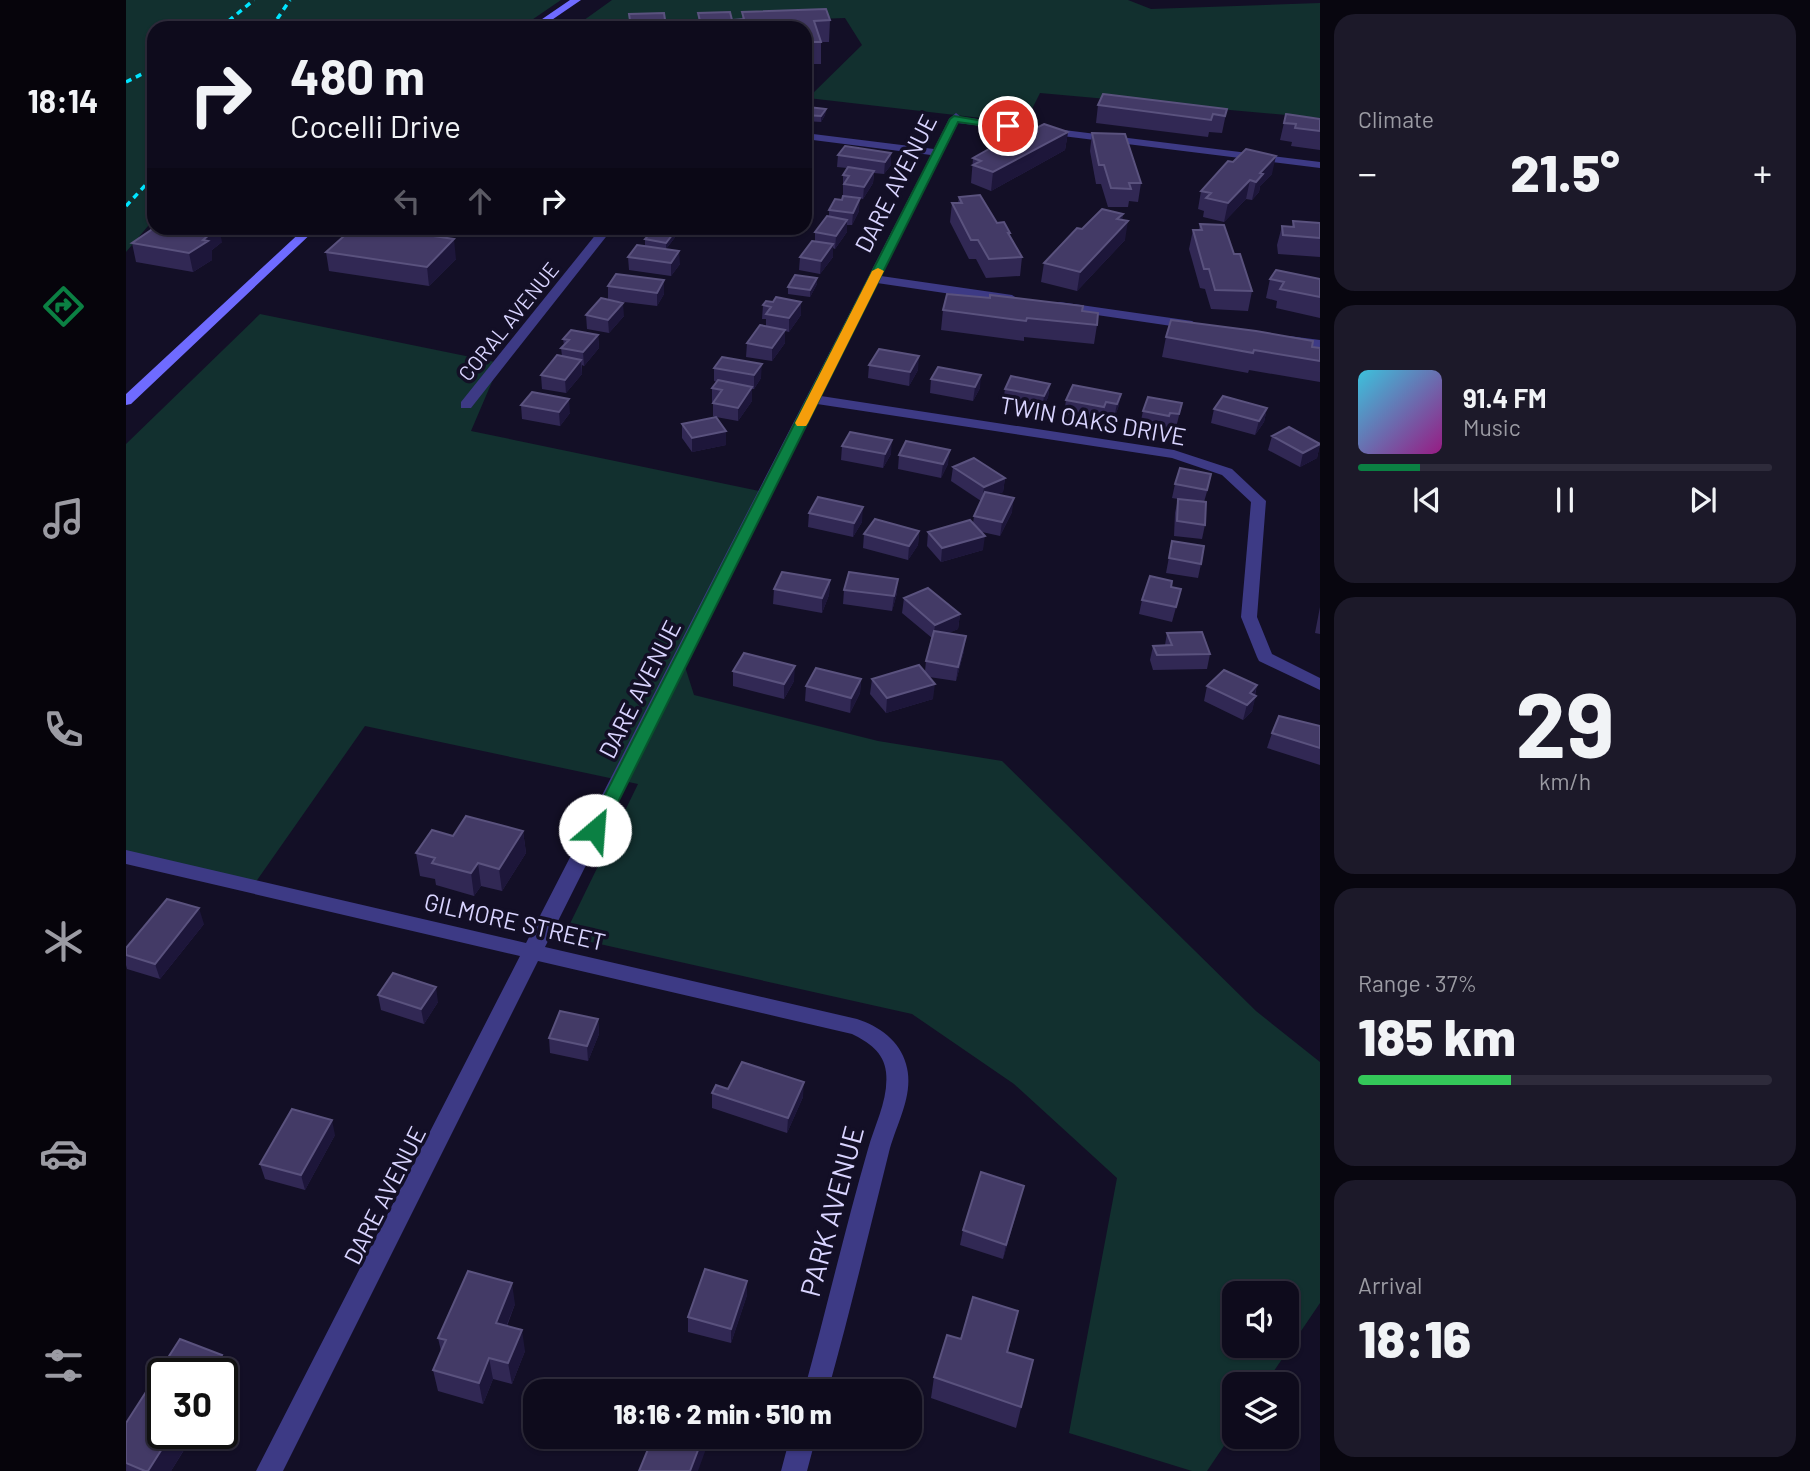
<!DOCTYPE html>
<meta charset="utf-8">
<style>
:root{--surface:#0e0b1c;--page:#1c1929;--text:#f1f3f6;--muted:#9b9ba3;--line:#2e2b3b;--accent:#0b8043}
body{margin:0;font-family:Barlow,sans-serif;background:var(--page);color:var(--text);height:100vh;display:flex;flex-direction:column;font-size:26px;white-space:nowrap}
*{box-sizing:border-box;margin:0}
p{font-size:23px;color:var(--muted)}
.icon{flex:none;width:38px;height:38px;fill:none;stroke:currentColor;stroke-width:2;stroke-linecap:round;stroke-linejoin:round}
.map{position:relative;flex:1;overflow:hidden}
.drawer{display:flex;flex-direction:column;gap:14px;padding:14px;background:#08060f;width:490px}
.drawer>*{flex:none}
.banner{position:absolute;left:21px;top:21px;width:665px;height:214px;border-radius:21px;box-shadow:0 2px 5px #0004,0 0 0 2px var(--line);background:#0e0b1c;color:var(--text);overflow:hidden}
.buttons{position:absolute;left:1096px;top:1281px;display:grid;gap:14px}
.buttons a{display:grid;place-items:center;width:77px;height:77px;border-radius:14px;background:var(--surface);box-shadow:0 2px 5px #0004,0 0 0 2px var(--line);font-size:35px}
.speed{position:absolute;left:21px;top:1358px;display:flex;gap:14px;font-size:35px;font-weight:700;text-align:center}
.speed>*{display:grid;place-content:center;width:91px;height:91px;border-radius:50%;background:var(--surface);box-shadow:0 2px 5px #0004,0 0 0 2px var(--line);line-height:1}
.speed .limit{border:4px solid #111;border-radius:10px;background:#fff;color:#111}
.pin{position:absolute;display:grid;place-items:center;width:60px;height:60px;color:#fff;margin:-30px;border:4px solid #fff;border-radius:50%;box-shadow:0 2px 7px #0007}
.me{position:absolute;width:77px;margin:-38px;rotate:27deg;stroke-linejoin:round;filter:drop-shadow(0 0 5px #0008)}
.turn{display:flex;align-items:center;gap:24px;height:147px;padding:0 28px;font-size:32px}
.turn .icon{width:91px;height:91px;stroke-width:2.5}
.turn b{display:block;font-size:49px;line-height:60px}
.lanes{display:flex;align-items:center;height:66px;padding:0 28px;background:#0003;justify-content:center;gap:35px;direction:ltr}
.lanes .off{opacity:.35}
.big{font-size:52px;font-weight:800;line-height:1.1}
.drawer .tile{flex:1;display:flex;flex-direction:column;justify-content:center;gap:10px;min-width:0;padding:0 24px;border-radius:21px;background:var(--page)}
.drawer .dial{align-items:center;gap:0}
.dial b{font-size:91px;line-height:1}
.song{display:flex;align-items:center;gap:21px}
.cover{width:84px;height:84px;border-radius:10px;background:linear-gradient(135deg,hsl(190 70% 55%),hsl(310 70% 35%))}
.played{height:7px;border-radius:4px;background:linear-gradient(90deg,var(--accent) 15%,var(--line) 15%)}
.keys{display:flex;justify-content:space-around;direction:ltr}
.heat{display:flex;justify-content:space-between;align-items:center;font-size:38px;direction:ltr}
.charge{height:10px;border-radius:5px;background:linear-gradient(90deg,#34c759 37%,var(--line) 0)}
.trip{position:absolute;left:397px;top:1379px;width:399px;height:70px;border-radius:21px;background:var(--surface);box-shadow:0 2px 5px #0004,0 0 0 2px var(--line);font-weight:800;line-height:70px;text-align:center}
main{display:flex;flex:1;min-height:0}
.tabs{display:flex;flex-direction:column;width:126px;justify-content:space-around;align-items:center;background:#06040b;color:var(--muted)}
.tabs .icon{width:49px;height:49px}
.tabs .active{color:var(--accent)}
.tabs b{font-size:32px;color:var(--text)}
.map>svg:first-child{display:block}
.green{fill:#12302f;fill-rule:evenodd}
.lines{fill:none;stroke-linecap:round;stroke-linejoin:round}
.street{fill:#3d3a85;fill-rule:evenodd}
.secondary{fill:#6f6bff;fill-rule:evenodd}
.rail{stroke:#00e5ff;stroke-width:3.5;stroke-dasharray:6 5;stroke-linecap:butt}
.wall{fill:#312854}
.shaded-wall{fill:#1d163a}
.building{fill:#433a66;stroke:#5a527e;stroke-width:2}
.route{fill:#0b8043;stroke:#07532c;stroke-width:2}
.slow{fill:#f59e0b}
.labels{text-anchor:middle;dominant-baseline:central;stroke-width:7;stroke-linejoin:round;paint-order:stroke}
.far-street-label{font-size:21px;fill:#d9d4ff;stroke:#130f26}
.street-label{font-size:24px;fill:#d9d4ff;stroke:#130f26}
.near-street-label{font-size:28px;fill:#d9d4ff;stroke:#130f26}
</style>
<main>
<nav class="tabs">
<b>18:14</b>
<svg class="icon active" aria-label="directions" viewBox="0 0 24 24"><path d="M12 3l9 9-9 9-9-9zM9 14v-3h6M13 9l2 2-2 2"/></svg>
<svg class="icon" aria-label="music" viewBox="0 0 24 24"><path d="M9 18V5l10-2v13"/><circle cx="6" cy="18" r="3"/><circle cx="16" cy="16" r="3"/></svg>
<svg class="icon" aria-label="phone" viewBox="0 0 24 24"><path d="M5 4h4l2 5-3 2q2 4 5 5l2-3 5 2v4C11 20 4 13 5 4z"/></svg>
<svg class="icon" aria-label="climate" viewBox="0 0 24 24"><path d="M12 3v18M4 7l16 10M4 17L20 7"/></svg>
<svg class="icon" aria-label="car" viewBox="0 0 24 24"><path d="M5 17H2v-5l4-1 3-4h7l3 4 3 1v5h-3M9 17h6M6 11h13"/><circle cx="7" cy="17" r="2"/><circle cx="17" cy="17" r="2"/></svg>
<svg class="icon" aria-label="filters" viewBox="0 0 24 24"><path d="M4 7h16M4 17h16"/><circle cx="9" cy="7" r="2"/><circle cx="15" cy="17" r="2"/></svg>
</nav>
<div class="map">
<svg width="1194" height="1471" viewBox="0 0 1194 1471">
<rect width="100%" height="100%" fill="#130f26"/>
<!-- green -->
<path class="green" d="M0,0H435L394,28H28V219L0,252Z
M486,0H1002L1025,9L1194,3V118L914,93L899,123L682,98L736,45L719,18L552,24L528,28H447Z
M134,314L374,363L345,431L638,492L555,654L568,695L752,741L876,761L1130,1011L1194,1062V1303L1139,1384H1108V1431L1081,1471H1066L943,1433L991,1178L888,1084L786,1014L438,936L512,784L239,726L127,886L0,855V444ZM1108,1293H1160V1346H1108Z"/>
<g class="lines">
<!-- street -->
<path class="street" d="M830,113L835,117L1194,162V168L832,123L755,276L886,295L892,299L886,303L751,283L695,396L1048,450L1106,469L1140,501L1131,617L1146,654L1194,678V690L1133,661L1131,657L1115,617L1125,502L1096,475L1046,458L691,404L419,947L731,1019C753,1026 774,1041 780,1064C789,1094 770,1124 763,1152C743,1232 724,1312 702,1391H678C700,1311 719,1229 742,1149C749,1124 763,1099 760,1072C758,1052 742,1042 726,1034L412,961L157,1471H130L394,956L0,864V850L400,943L805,155L679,139V133L808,149L823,119Z
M475,228H487L345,408H335V402Z
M934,302L1066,321L1072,325L1066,329L930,309V303Z
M1163,336L1194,340V348L1158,343L1156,340Z
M664,1437H690L681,1471H655Z"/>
<!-- secondary -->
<path class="secondary" d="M444,0H455L414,28H403Z
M179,228H191L5,404L0,405V394Z"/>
<!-- rail -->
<path class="rail" d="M94,28L128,0
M145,28L164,0
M0,82L28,68
M0,206L28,176"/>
</g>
<!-- wall -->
<path class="wall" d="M616,12L704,20L703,42H695V64H679V28H504L503,14L540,26L572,25V13L606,20L616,19Z
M972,105L1101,109L1096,133L1083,132L1082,137L970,123Z
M700,109L699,115L695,122L679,121V112Z
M1160,114L1194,119V150L1165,146L1166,142L1154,140Z
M942,132L939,150L865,191L845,183L847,158L891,138Z
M966,133L1015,183L1012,202L1003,201L1002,207H982L975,184H970L964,151Z
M765,153V165L758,174L748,173L747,183L737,199L733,198V211L726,225H721V232L709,249L707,248V257L694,274L673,270L674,257L689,241V232L703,217V210L716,200L717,196V175L721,168L711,167L712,155Z
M1146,174L1134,186L1133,192L1126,200L1120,199L1098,222L1077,217L1078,211L1072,209L1075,191Z
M833,197L884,233V236L896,257L894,276L860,278L850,259H843L824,222L826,203H832Z
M997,214L996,220L999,240L951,291L915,282L918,263L956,229Z
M1167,221L1194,223V257L1152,254L1151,245L1156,226L1166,227Z
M1074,224L1108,254L1126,291L1122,311L1085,309L1079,289L1074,288L1063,249L1067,230H1073Z
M321,228H338L336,230Z
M550,236L540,249L554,264L545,276L503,270L502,257L519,246V239Z
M96,242L86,250V260L67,272L10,262L6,243Z
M200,252L330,259L303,286L203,271Z
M1144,279H1194V318L1150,308L1151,301L1140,298Z
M538,280V294L531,306L482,300V286Z
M691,284L684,297L662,294V287Z
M647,302H675V315L663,332L659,331V343L646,361L620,357L621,343L640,326V319H636L637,305Z
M817,310L956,311L971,325L968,344L898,337V341L815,330Z
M460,315L498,316L483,333L461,329Z
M472,335L473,348L458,366L456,365V374L440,393L416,389L415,375L436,356L435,348L438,345L437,339Z
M1040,337L1194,348V382L1123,370L1122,373L1036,357Z
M596,357L635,378L628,389H626V401L612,421L590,417L600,431V445L566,452L556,438V424L589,417L587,416V403L586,402V388L591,382L588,381V368Z
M743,365L792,370L783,386L742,378Z
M805,379L854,388L847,401L804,393Z
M924,384L922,397L916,410L877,402L879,389Z
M995,394L992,408L988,418L978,416L975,421L938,414L940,400Z
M1056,403L1050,428L1041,426L1040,430L1014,425L1017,411Z
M395,405L444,413L434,426L396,419Z
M1141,408L1138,422L1129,435L1085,423L1088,409Z
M1146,436L1194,444L1191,458L1174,467L1142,450Z
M716,446L765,454L757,468L715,460Z
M773,455L822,464L815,478L772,469Z
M827,467L879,478L877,492L872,494L886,512L874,536L856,532L857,550L815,562L801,546L802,532L847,523L848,516L855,501L825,481Z
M1049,484L1082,488L1078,502L1079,525L1076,539L1048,536L1049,513L1052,499L1046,498Z
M683,513L736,522L727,537L682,527Z
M793,531L792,545L782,560L737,548L738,534Z
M1046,541L1075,564L1072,578L1040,573Z
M704,580L703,595L696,613L647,604L648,589Z
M1045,587L1055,589L1046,622L1013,614L1016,600Z
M718,590L771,593L766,611L717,604Z
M778,598L834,614L832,629L822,633L838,651L830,681L803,677L807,699L760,713L744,694L746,679L799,671L800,661L806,638L776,613Z
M1194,607V634L1189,633Z
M1041,633L1084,654L1081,669L1027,670L1024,660L1027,646L1039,645Z
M607,671L668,681L658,699L607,686Z
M735,679L734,693L724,713L679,701L680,686Z
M1131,685L1126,711L1117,720L1078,701L1081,686Z
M1194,726V765L1141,748L1146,733Z
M397,831L400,853L376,891L355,886L348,896L310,885L309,879L294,876L290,853L327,836Z
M78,924L34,979L1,969L0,965V948Z
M252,995L312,1002L298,1024L255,1010Z
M472,1019L473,1034L462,1061L424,1053L423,1038Z
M602,1089L677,1097L661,1133L586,1108V1093Z
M209,1135L179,1190L139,1179L134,1164Z
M894,1201L877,1259L834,1245L837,1230Z
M621,1281V1295L605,1343L562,1332V1317Z
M389,1304L381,1326L399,1351L386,1384L367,1379L357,1404L312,1391L307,1370L315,1351L312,1338Z
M892,1311L882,1352L907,1360L890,1428L805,1398L808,1377L835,1339Z
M104,1376L45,1471H0V1423Z"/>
<!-- shaded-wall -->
<path class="shaded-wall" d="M700,109L699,115L695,122V116Z
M942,132L939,150L865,191L867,172Z
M765,153V165L758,174L759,162Z
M1150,156L1146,174L1134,186L1133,192L1126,200L1130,182L1134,173Z
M748,171L747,183L737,199L738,187Z
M1124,180L1120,199L1098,222L1102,203Z
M734,198L733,211L726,225L727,213Z
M997,214L994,230L1002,221L999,240L951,291L954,272L991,219Z
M721,220V232L709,249L710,236Z
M87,228H93L96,242L86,250V260L67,272L63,253L78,235Z
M550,230V236L540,249V243Z
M328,239L330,259L303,286L301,267Z
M707,244V257L694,274L695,261Z
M553,251L554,264L545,276V263Z
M691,278V284L684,297V290Z
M538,280V294L531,306V293Z
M675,302V315L663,332V318Z
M497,303L498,316L483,333L482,320Z
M659,330V343L646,361V348Z
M472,335L473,348L458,366L457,352Z
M793,356L792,370L783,386L784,372Z
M455,360L456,374L440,393L439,380Z
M636,364L635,378L628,389V375Z
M855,375L854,388L847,401L849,387Z
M924,384L922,397L916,410L918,396Z
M626,387V401L612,421V408Z
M995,394L992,408L988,418L991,404Z
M443,399L444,413L434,426L433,412Z
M1141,408L1138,422L1129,435L1133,421Z
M600,431V445L566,452V438Z
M766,440L765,454L757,468L759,454Z
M1194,444L1191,458L1174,467L1177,453Z
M824,450L822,464L815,478L817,464Z
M879,478L877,492L856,501L858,487Z
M888,498L886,512L874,536L876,522Z
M737,507L736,522L727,537L728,523Z
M793,531L792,545L782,560L783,546Z
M859,536L857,550L815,562L816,548Z
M772,579L771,593L766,611L768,596Z
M704,580L703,595L696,613V598Z
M834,614L832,629L807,640L809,625Z
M840,636L838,651L830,681L832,667Z
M669,666L668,681L658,699V684Z
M735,679L734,693L724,713L725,698Z
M809,684L807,699L760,713L761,698Z
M1131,685L1127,699L1130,696L1126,711L1117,720L1124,693Z
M397,831L400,853L376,891L373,869Z
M352,863L355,886L348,896L345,873Z
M73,908L78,924L34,979L29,964Z
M310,987L312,1002L298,1024L295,1009Z
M472,1019L473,1034L462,1061L461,1046Z
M678,1082L677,1097L661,1133L662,1118Z
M206,1120L209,1135L179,1190L175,1175Z
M898,1186L894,1201L877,1259L880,1245Z
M621,1281V1295L605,1343V1329Z
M386,1283L389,1304L373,1344L370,1323Z
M396,1330L399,1351L386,1384L382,1363Z
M96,1355L104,1376L96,1388V1374H84Z
M363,1358L367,1379L357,1404L353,1383Z
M46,1433H68L45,1471H22Z
M577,1437H581V1446L572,1471H564Z"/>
<!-- building -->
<path class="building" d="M700,9L704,20L688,21L695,42H679V28H488L505,27L503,14L538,13L540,26L575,25L572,13L604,12L606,20L618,19L616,12Z
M977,94L1101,109L1099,116L1087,114L1085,120L972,105Z
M682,107L700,109L695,116L679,115V112Z
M1160,114L1194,119V131L1169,128L1170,124L1158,123Z
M918,124L942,132L867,172L847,165L855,161L847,158L886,136L891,138Z
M966,133L999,134L1015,183H1003L1005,189L985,188L978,165H973Z
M719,146L765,153L759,162L712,155Z
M1120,149L1150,156L1134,173L1137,174L1130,182L1124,180L1102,203L1080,198L1085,193L1075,191L1102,161L1107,162Z
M722,167L748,171L738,187L718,184L723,176L717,175Z
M854,195L871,223L878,222L884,233H882L896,257L863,259L852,240H845L826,203H836L833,197Z
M717,196L734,198L727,213L703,210L709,199L716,200Z
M976,209L997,214L991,219L1002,221L954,272L918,263L951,228L956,229Z
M701,216L721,220L710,236L689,232Z
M1167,221L1194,223V238L1157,235L1156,226L1168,227Z
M1074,224L1098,225L1108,254H1114L1126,291L1089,290L1083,269H1078L1067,230H1076Z
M28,228H87L78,235H83L77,240L82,241L63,253L6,243Z
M227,228H252L328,239L301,267L200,252Z
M529,228H535L550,230L540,243L519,239Z
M686,241L707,244L695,261L674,257Z
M511,245L553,251L545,263L502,257Z
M1150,270L1194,279V297L1154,289L1158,282L1144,279Z
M490,274L538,280L531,293L482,286Z
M669,275L691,278L684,290L662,287Z
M821,294L864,298V295L957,306L956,311L972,313L971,325L901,318L900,321L817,310Z
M650,297L675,302L663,318L640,314L645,307L637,305L640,301L647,302Z
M475,298L497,303L482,320L460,315Z
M1045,320L1130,331L1187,341L1186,347L1194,348V361L1128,350L1127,353L1040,337Z
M634,325L659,330L646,348L621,343Z
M445,330L472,335L457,352L435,348L443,340L437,339Z
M753,349L793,356L784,372L743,365Z
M431,355L455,360L439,380L415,375Z
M596,357L636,364L628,375L588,368Z
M812,367L855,375L849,387L805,379Z
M885,376L924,384L918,396L879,389Z
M592,380L626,387L612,408L587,403L596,390L586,388Z
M947,385L995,394L991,404L980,402L978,407L940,400Z
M406,392L443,399L433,412L395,405Z
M1097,396L1141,408L1133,421L1088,409Z
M1022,397L1056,403L1053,414L1044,413L1043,416L1017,411Z
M590,417L600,431L566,438L556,424Z
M1163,427L1194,444L1177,453L1146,436Z
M724,432L766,440L759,454L716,446Z
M780,441L824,450L817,464L773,455Z
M848,458L879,478L858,487L827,467Z
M1054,468L1085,474L1081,490L1049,484Z
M859,492L888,498L876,522L848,516Z
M692,497L737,507L728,523L683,513Z
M1052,499L1080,502L1079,525L1051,521Z
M749,519L793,531L783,546L738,534Z
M844,520L859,536L816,548L802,532Z
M1046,541L1078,546L1075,564L1043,558Z
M656,572L704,580L696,598L648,589Z
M723,572L772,579L768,596L718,590Z
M1024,576L1046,581L1045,587L1055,589L1050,607L1016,600Z
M802,588L834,614L809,625L778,598Z
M808,631L840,636L832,667L800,661Z
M1076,632L1084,654L1031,655L1027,646L1046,645L1041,633Z
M618,653L669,666L658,684L607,671Z
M793,665L809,684L761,698L746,679Z
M690,668L735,679L725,698L680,686Z
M1098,670L1131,685L1124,693L1130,696L1121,705L1081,686Z
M1153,716L1194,726V748L1146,733Z
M340,816L397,831L373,869L352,863L345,873L306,863L309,858L290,853L306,830L327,836Z
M41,899L73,908L29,964L0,955V948Z
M267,973L310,987L295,1009L252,995Z
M434,1011L472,1019L461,1046L423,1038Z
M616,1062L678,1082L662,1118L586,1093L590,1085L602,1089Z
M166,1109L206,1120L175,1175L134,1164Z
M855,1172L898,1186L880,1245L837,1230Z
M579,1269L621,1281L605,1329L562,1317Z
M342,1271L386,1283L370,1323L396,1330L382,1363L363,1358L353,1383L307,1370L320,1340L312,1338Z
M847,1297L892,1311L881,1352L907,1360L895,1407L808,1377L821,1335L835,1339Z
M54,1339L96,1355L84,1374H37V1433H46L22,1471H19L0,1463V1423Z
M527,1437H577L564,1471H513Z"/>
<!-- route -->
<path class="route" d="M828,116L887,126L882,129L832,122L478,830L475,835H463L461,830L824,119Z"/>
<!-- slow -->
<path class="slow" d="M752,268L758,271L682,423L680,426H671L669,423L746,271Z"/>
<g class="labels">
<!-- far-street labels -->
<g class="far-street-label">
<text transform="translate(382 321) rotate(-51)">CORAL AVENUE</text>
</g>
<!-- street labels -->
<g class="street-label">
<text transform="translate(769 183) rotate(-63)">DARE AVENUE</text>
<text transform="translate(967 420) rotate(10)">TWIN OAKS DRIVE</text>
<text transform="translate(513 689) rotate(-63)">DARE AVENUE</text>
<text transform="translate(389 921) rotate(13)">GILMORE STREET</text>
<text transform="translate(258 1195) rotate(-63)">DARE AVENUE</text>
</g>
<!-- near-street labels -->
<g class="near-street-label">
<text transform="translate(705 1211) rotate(-75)">PARK AVENUE</text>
</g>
</g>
</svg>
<div class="buttons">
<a><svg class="icon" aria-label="sound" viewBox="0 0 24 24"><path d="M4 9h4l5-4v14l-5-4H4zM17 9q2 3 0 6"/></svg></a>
<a><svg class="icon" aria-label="layers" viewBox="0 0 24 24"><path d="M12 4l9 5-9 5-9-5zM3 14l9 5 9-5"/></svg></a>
</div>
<div class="speed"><div class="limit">30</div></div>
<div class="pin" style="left:882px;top:126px;background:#d93025"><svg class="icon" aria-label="arrive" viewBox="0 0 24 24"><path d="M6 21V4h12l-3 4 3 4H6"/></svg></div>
<svg class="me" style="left:469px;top:830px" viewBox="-20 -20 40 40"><circle r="19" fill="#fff"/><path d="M0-13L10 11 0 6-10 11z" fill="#0b8043"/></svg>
<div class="trip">18:16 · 2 min · 510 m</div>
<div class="banner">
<div class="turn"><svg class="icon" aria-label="right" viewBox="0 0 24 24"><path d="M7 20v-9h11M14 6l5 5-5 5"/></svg><div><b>480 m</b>Cocelli Drive</div></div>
<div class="lanes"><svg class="icon off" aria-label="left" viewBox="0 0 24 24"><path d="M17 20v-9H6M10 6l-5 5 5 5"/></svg><svg class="icon off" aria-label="ahead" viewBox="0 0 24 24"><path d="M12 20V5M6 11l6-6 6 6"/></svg><svg class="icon" aria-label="right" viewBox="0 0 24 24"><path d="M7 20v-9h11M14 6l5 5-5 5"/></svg></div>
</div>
</div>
<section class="drawer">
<div class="tile"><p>Climate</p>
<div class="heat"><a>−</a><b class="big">21.5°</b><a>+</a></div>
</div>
<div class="tile">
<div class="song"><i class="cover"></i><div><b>91.4 FM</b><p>Music</p></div></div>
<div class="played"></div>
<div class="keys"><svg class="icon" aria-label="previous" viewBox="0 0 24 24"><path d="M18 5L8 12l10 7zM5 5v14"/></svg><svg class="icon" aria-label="pause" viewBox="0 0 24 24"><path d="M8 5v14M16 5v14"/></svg><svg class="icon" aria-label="next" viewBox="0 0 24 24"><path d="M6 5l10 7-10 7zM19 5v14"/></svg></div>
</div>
<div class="tile dial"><b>29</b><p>km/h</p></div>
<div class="tile"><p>Range · 37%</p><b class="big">185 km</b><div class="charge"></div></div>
<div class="tile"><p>Arrival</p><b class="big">18:16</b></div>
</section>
</main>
